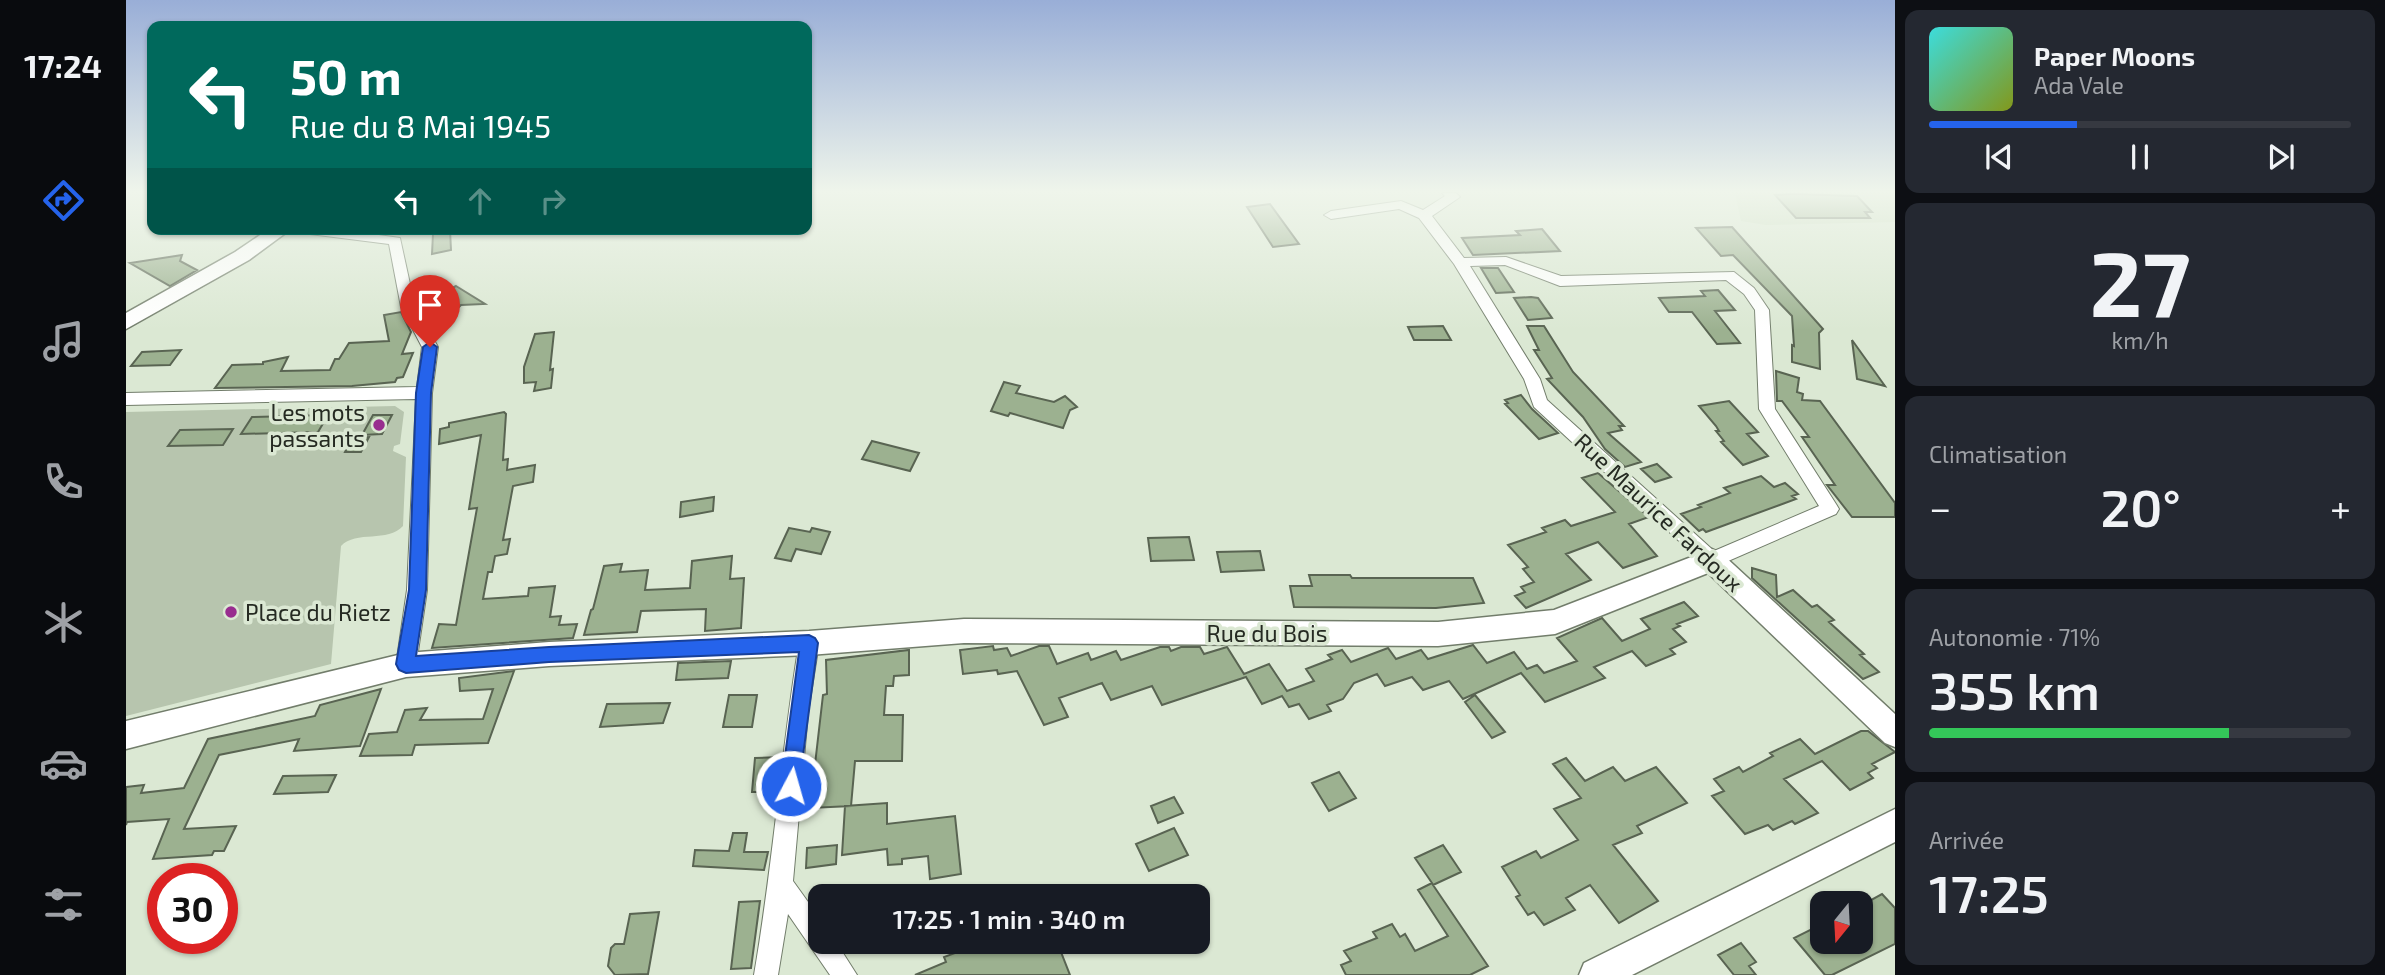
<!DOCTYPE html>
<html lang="fr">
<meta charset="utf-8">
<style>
:root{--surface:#171b24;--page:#242831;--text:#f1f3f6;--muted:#9ea1a6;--line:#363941;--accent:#2563eb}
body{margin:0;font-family:"Exo 2",sans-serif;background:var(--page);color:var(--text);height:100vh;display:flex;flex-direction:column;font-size:26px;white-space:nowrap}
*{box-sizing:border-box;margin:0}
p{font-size:23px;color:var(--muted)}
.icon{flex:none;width:38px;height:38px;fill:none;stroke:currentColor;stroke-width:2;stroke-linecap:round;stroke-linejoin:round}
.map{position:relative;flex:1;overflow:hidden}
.details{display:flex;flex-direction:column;gap:10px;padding:10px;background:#0d0f14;width:490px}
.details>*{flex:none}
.top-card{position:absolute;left:21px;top:21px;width:665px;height:214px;border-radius:14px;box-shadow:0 2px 5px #0004;background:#00695c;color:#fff;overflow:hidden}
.needle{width:46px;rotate:198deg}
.fabs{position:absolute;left:1684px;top:891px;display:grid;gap:14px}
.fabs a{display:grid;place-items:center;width:63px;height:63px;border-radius:14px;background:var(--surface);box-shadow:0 2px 5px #0004;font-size:35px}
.speed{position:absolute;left:21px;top:863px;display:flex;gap:14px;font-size:35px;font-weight:700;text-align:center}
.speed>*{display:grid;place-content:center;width:91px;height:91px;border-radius:50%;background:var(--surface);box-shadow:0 2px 5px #0004;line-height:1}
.speed .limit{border:10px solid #d22;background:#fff;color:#111}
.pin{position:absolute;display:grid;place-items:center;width:60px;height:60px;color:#fff;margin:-72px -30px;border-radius:50% 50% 50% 0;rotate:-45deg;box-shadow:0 0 7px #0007}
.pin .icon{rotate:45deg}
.me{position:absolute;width:77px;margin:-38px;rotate:6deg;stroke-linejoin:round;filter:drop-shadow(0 0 5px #0008)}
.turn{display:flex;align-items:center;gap:24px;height:147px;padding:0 28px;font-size:32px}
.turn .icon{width:91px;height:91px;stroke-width:2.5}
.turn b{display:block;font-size:49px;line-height:60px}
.lanes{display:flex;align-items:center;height:66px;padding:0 28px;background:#0003;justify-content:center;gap:35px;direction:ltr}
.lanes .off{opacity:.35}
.big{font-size:52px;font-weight:600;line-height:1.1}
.details .tile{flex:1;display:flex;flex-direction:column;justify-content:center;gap:10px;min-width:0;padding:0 24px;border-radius:14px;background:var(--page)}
.details .dial{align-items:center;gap:0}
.dial b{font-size:91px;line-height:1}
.song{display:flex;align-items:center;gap:21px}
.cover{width:84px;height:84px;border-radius:10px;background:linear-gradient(135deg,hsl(180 70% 55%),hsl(70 70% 35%))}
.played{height:7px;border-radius:4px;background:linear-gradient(90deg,var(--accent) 35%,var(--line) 35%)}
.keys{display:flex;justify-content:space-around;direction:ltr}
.heat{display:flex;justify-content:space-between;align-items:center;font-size:38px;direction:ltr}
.charge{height:10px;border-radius:5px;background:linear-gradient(90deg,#34c759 71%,var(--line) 0)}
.trip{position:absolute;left:682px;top:884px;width:402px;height:70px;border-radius:14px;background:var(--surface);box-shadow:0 2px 5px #0004;font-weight:600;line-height:70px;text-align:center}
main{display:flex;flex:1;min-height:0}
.dock{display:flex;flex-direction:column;width:126px;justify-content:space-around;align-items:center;background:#090b0e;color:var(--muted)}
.dock .icon{width:49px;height:49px}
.dock .current{color:var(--accent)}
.dock b{font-size:32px;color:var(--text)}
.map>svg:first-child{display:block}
.built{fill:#cedec3}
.green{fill:#b7c5ae}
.building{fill:#9cb190;stroke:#596452;stroke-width:2}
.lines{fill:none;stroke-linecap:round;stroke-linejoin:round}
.street-casing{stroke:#727d6b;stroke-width:2}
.secondary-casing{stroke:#727d6b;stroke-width:3}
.street{fill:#fff;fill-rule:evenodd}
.secondary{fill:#fff;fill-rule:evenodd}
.route{fill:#2563eb;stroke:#184099;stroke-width:2}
.poi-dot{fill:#982d8f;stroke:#dbe8d3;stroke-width:2.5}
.labels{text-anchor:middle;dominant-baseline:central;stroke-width:7;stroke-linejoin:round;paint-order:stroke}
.poi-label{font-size:23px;fill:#252a22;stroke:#dbe8d3;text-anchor:end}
.street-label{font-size:23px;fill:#252a22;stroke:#dbe8d3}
</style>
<main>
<nav class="dock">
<b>17:24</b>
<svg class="icon current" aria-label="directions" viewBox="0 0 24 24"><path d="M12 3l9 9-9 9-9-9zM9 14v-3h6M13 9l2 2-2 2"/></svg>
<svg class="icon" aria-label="music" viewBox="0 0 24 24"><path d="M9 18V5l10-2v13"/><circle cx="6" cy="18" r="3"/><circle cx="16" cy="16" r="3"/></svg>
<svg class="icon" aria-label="phone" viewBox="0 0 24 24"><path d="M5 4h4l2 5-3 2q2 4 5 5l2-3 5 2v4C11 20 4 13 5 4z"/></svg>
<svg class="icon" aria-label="climate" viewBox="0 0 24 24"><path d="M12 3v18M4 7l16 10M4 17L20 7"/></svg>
<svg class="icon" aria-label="car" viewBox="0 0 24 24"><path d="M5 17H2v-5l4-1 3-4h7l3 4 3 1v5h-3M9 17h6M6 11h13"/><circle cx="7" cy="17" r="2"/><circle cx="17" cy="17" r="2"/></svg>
<svg class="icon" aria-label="filters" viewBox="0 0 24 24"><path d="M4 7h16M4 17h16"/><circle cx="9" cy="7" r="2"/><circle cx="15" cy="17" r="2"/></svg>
</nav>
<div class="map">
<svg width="1769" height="975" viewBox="0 0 1769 975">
<rect width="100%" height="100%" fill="#dbe8d3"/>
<!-- built -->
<path class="built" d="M1609,193H1769V222L1640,225L1615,221Z"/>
<!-- green -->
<path class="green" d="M269,406L278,412L274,444L268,446L267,451L280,457L277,526C262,543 230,530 215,546L205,664L0,716V412Z"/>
<!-- building -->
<path class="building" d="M1668,194L1731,196L1746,212H1739L1744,218H1670L1649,195Z
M1144,204L1173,244L1147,247L1121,207Z
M1606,227L1697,329L1693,333L1694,369L1666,362V345L1668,346L1666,316L1607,255L1595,256L1570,228Z
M1416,229L1434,251L1347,255L1336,238L1394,235L1390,231Z
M324,230L325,250L306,254L307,234Z
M56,255L54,261L71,270L44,286L4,263Z
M1355,268H1372L1388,292L1370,293Z
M330,286L359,304L335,305L331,309L313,295Z
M1592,290L1609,310L1589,311L1614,343L1591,344L1566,312H1543L1533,298L1579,296L1575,291Z
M1405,297L1412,298L1426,318L1402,320L1388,298Z
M275,312L285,332L276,354L287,353L277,377L271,378L269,382L226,386L89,388L106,365L137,364V362L162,357L155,371L204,370L209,359H213L223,343L263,341L258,315Z
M1317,326L1325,340H1288L1282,327Z
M1401,326H1418L1447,372L1498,426H1493L1496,430L1482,433L1515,462L1499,467L1479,449L1457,417L1421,379L1426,378L1408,350H1413Z
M428,332L424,370L427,369L425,388L408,391L410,382L398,383V367L409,334Z
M1726,340L1759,386L1731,379Z
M55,350L44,365L5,366L16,352Z
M1650,371L1673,378L1671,392L1677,394L1676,400L1694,401L1769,503V517H1726L1701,485H1709L1676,437H1683L1656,401H1651Z
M878,382L894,386L890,393L928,402L939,396L951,407L944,410L937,428L884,413L882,416L865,411Z
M1395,395L1406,409L1432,433L1413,439L1379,404L1382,403L1379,400Z
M1603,401L1632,432L1621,434L1642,456L1617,465L1595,442L1598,441L1590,431H1593L1590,426L1573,406Z
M378,412L380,414L377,460L382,459L381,470L409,465L407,482L387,486L377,540L384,539L381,554L369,556L366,572H362L357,599L402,596L403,588L429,586L424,617L435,616L433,625L451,624L447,638L306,648L313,624L330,625L351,508L343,509L355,435L313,444L314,429L323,427V423Z
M202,415L192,432L115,434L126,417Z
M247,415H266L256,434L236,435Z
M107,429L97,445L42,446L54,430Z
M243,437L235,452H219L226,438Z
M746,441L793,453L784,471L736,459Z
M1531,464L1545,477L1529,482L1515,469Z
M1472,473L1523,517L1503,524L1531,556L1497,568L1472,542L1440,554L1465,580L1400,608L1389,596L1399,592L1395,587L1408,582L1397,569L1402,567L1382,545L1420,532L1416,528L1439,520L1445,526L1489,512L1456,478Z
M1635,476L1648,487L1659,483L1672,494L1666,496L1670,499L1580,532L1577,529L1573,531L1555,514L1575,507L1572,505L1604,493L1598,488Z
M588,497L587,511L554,517L555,502Z
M663,528L684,532L686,528L704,532L695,554L670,549L665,561L649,558Z
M1063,537L1068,560L1025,561L1022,538Z
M1134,551L1138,570L1095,572L1091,552Z
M606,556L604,579L618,578L615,628L579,631L580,609L515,611L511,632L458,635L465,610L467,609L478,566L496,564L494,572L522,570L519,590L564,588L566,561Z
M1626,568L1650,575L1651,597L1667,590L1686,607L1691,605L1708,620L1703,622L1738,654L1734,655L1753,672L1737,679L1626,578Z
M1183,575H1224L1226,578H1347L1358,603L1310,608L1168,607L1164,586H1186Z
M1558,602L1572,616L1551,624L1554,626L1547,629L1560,642L1544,649L1549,654L1520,666L1506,651L1468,667L1479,678L1419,702L1395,673L1337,699L1323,681L1297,690L1286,677L1259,686L1251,674L1228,683L1217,699L1201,705L1205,711L1183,719L1173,704L1163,707L1156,696L1136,704L1120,677L1036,705L1026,686L985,700L976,683L933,698L942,717L918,725L891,671L872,674L871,670L837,674L834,650L867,646L868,650L881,648L885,656L913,646H923L931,664L962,653L965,660L990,651L995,660L1034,647H1043L1045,651L1055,647H1074L1078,654L1101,647L1118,674L1143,664L1161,691L1188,681L1180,669L1206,659L1202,655L1216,650L1225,662L1262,648L1270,659L1295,650L1302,659L1347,645L1361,663L1388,652L1401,669L1411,665L1418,673L1451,661L1431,638L1476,618L1496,641L1524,629L1515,619Z
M783,650V675L768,676L767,686H760L758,715H777L776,761H729L725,806L684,808L697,695L701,694L700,660Z
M605,661L602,678L550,680L552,663Z
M388,671L362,743L289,745L286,755L234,756L243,734L271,732L279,710L301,708L294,720L357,719L367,689L334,691L333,678Z
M255,689L234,746L168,751L173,739L93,755L58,829L110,826L98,851H88L86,855L27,859L43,819L1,822L0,825V787L18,785L15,793L58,788L82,739L189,716L194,705Z
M603,695H631L626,727H597Z
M1349,695L1379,732L1366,738L1339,702Z
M544,703L537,723L474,727L481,704Z
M1735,731H1742L1769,752L1746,764L1751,768L1742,773L1747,778L1724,790L1696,761L1658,779L1692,813L1669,824L1666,821L1647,830L1642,825L1619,834L1586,796L1598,791L1588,779L1613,767L1617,772L1647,756L1644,753L1674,739L1689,754Z
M654,757L649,792H626L629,758Z
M1440,758L1459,781L1487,767L1499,781L1530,767L1561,803L1511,826L1516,833L1487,845L1532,901L1493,923L1464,885L1440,898L1449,910L1418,925L1408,912L1402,915L1390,897L1394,895L1376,867L1410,851L1415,858L1452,840L1428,809L1455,798L1427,764Z
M1213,772L1230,798L1203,811L1186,783Z
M210,775L202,792L148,794L157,776Z
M1048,797L1057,813L1032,823L1025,806Z
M761,803V824L829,816L835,874L804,879L802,856L776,859V864L762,865L761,849L716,855L719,806Z
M1048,828L1062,855L1023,871L1010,844Z
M607,833H621L618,852H642L638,870L567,866L569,850L603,851Z
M711,845L710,864L680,868L681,848Z
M1317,845L1335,872L1307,885L1362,966L1344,975H1220L1215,965L1225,961L1218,951L1251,938L1247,932L1266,924L1274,937L1279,934L1289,951L1322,936L1292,890L1306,883L1289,858Z
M1756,894L1769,908V944L1706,975H1699L1668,938L1696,924V942H1734V906Z
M634,901L625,968L605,969L613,902Z
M533,912L522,974L489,975L482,966L485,948L489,944H498L504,914Z
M829,942H931L944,975H789L820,962L818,957L832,952Z
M1615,943L1630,962L1623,966L1630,975H1608L1592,955Z"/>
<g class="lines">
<defs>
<path id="street" d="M1316,193H1330L1334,197L1306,216L1338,258L1380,257L1435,276L1608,272L1628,288L1643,310L1649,409L1710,504L1713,509L1710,514L1593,565L1586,568L1579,565L1408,407L1398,379L1328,264L1293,218L1273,209L1205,219L1198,215L1205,211L1275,201L1297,210L1319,196ZM1379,265L1434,286L1600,280L1618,294L1629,310L1633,409L1693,506L1588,551L1421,400L1414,379L1344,266Z
M169,229H210L274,238L289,307L312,347L306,393L301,590L290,665L287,671L280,674L273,671L270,665L281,590L290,399L0,405V393L291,387L296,347L275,307L263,244L176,233Z
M683,634L690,637L693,643L682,713L667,881L695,920V942H710L731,975H704L662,914L652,975H628C647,865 655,753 673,643L676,637Z"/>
<path id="secondary" d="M143,229H165L123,260L0,329V313L109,252Z
M1586,549L1595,553L1769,714V747L1759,743L1582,573L1429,634L1312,646L838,643L683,655L423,666L280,677L0,749V721L280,653L423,642L683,631L838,619L1312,622L1428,610Z
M1769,809V842L1506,975H1453L1458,963Z"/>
</defs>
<!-- street casing -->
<use href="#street" class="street-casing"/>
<!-- secondary casing -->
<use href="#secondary" class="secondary-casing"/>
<!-- street -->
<use href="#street" class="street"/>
<!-- secondary -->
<use href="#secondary" class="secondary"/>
</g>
<!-- sky -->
<linearGradient id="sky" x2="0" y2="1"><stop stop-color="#99aed7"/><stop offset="0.58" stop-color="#eff5eb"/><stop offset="1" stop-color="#eff5eb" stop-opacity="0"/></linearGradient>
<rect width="1769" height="330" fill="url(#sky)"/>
<!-- route -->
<path class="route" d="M304,342L311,347L305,393L300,590L290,656L423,647L683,635L689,638L692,643L672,793L665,796L658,793L655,786L673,652L423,662L280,673L273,670L270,664L283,590L290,393L297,347Z"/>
<!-- markers -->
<g class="poi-dot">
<circle cx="253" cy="425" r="7"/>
<circle cx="105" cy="612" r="7"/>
</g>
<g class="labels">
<!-- poi labels -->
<g class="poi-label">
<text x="239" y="412">Les mots<tspan x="239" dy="26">passants</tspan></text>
<text x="119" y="612" text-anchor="start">Place du Rietz</text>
</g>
<!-- street labels -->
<g class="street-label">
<text transform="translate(1533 512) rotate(43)">Rue Maurice Fardoux</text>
<text x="1141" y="633">Rue du Bois</text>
</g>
</g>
</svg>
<div class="fabs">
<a><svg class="needle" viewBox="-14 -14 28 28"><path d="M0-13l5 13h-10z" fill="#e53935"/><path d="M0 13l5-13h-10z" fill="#9ea1a6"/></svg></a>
</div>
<div class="speed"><div class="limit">30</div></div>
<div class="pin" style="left:304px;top:347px;background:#d93025"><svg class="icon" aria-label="arrive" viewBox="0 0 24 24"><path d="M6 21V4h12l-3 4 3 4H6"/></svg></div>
<svg class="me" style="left:665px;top:786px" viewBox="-20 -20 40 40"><circle r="17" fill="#2563eb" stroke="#fff" stroke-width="3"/><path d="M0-11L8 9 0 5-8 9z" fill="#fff"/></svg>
<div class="trip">17:25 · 1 min · 340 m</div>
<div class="top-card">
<div class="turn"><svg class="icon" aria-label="left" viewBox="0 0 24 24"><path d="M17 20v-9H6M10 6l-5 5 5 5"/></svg><div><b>50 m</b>Rue du 8 Mai 1945</div></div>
<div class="lanes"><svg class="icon" aria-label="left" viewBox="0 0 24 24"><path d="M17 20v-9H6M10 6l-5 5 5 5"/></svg><svg class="icon off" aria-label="ahead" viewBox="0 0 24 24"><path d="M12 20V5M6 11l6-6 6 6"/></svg><svg class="icon off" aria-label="right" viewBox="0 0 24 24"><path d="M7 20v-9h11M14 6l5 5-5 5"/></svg></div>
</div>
</div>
<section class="details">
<div class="tile">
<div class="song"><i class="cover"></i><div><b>Paper Moons</b><p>Ada Vale</p></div></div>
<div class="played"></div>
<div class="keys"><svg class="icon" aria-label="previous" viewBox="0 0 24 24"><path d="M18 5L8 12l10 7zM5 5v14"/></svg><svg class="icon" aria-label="pause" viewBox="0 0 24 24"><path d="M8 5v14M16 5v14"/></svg><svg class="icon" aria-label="next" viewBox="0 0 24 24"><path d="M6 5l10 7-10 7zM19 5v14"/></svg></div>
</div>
<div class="tile dial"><b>27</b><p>km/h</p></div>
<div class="tile"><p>Climatisation</p>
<div class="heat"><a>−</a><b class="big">20°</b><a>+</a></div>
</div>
<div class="tile"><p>Autonomie · 71%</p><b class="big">355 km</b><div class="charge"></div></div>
<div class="tile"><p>Arrivée</p><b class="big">17:25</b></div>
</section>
</main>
